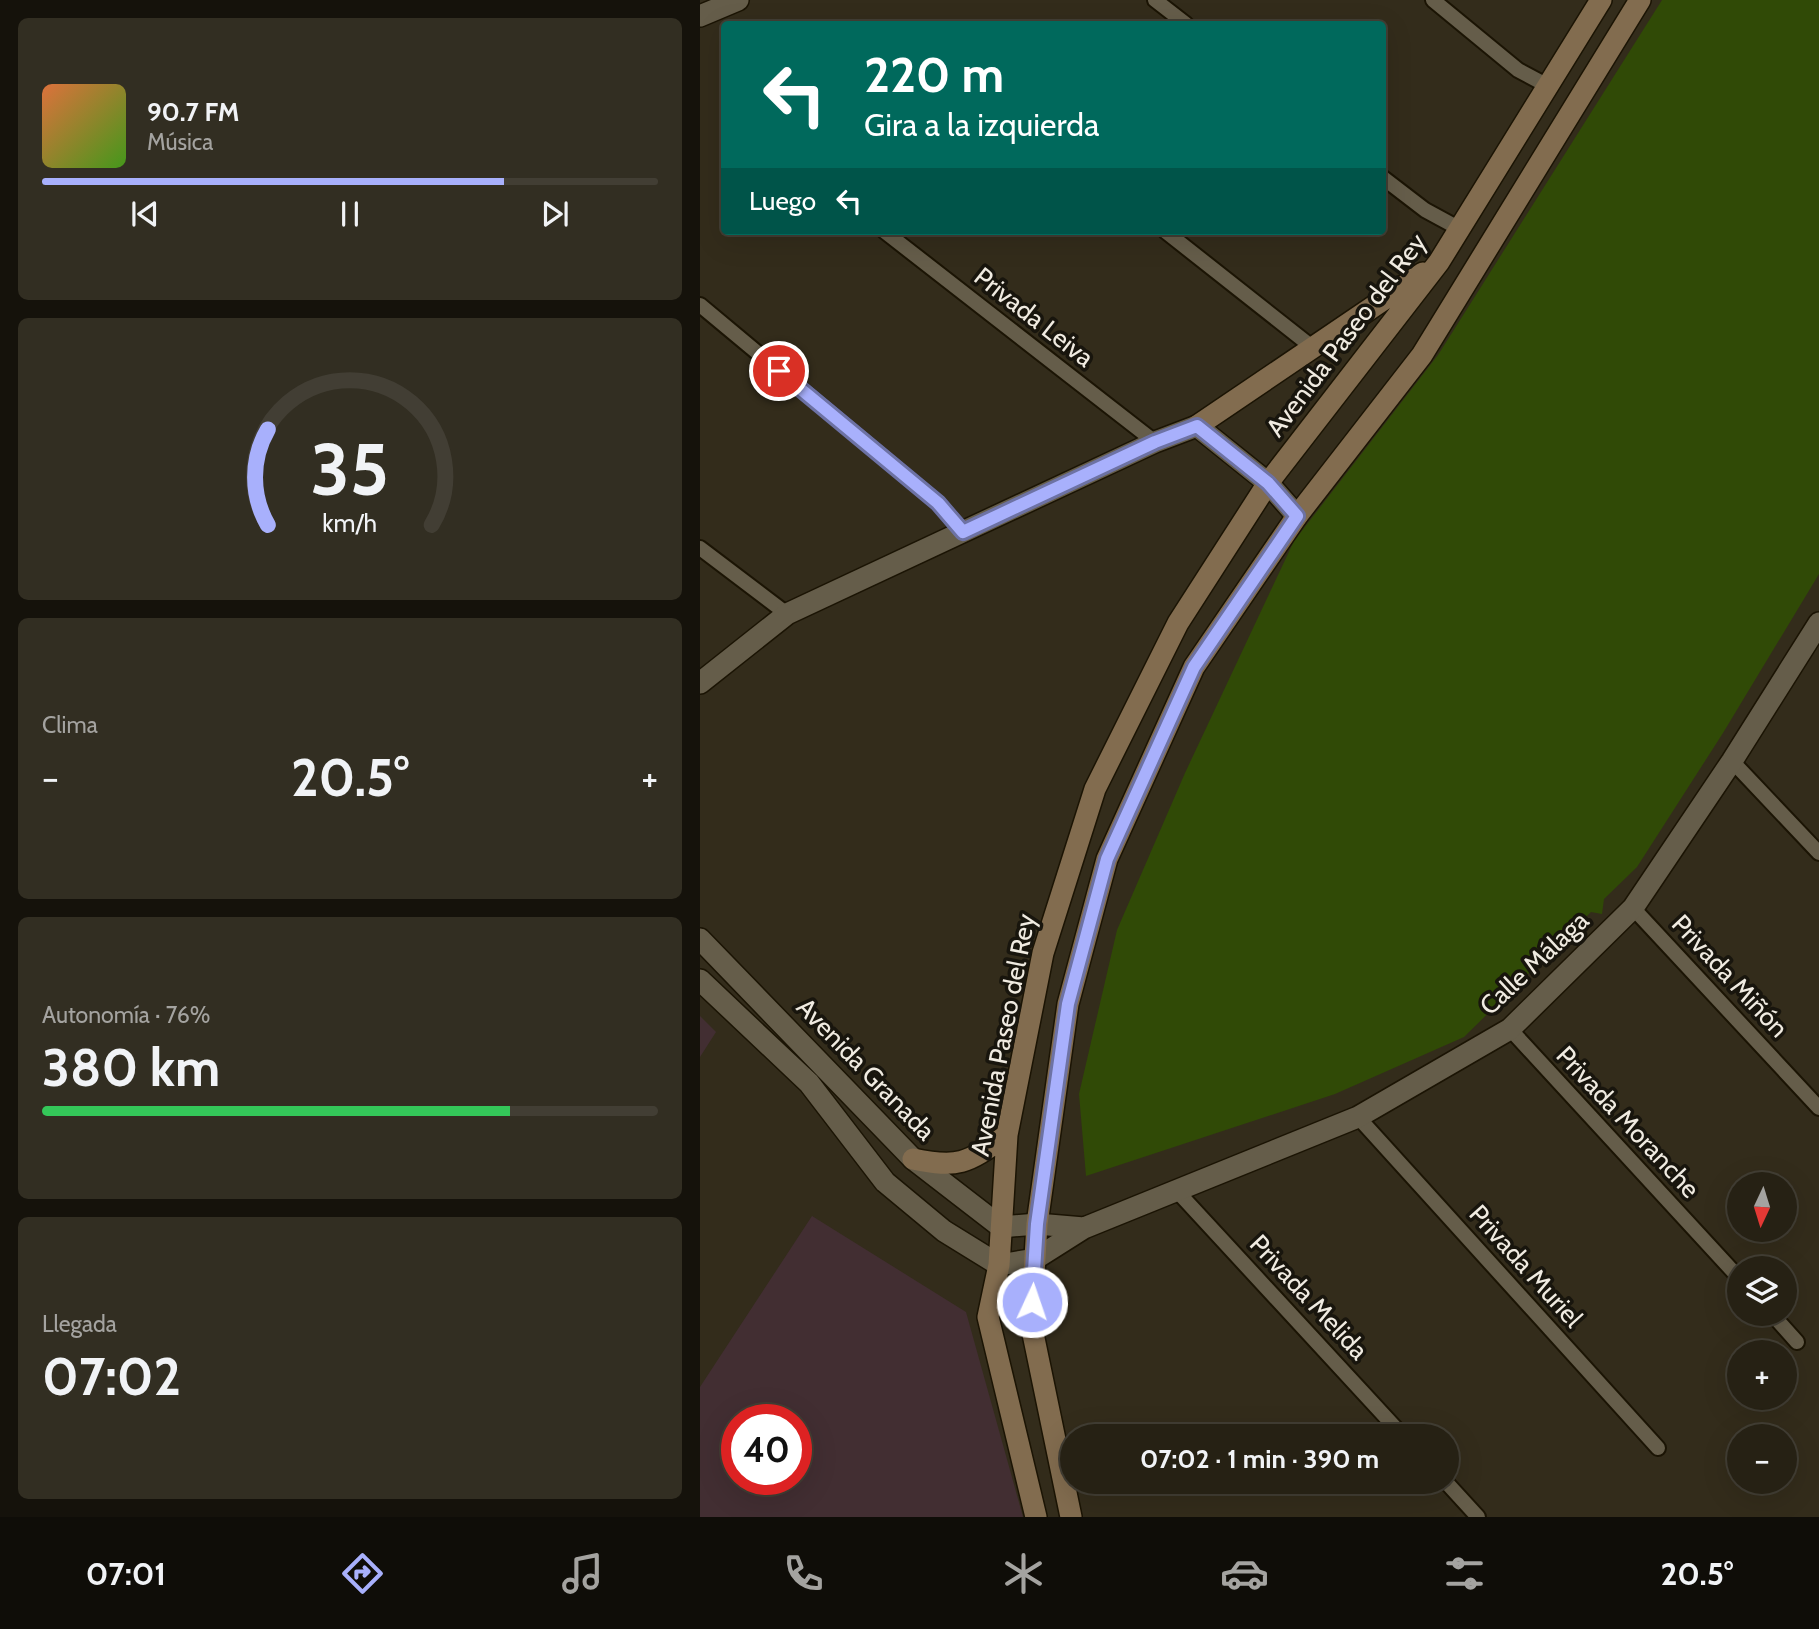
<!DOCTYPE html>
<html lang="es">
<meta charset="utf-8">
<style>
:root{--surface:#262114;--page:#322e22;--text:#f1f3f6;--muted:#a4a3a0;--line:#423e34;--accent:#a8b0fc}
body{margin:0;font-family:Cabin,sans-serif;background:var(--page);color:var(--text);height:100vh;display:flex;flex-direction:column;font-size:26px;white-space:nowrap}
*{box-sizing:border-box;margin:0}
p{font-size:23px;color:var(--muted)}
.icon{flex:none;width:38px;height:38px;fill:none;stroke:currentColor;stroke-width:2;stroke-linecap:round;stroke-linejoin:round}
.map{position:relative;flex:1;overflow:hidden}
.sheet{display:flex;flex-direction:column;gap:18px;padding:18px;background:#15120b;width:700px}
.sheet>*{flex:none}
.top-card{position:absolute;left:21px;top:21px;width:665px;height:214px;border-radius:7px;box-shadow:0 7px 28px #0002,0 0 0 2px var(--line);background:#00695c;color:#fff;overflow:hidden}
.needle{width:46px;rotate:184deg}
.buttons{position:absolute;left:1027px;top:1172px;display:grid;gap:14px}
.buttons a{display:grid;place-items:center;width:70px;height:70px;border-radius:50%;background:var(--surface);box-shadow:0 7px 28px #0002,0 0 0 2px var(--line);font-size:35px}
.speed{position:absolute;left:21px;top:1404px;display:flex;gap:14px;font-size:35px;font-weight:700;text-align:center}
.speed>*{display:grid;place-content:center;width:91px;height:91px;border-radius:50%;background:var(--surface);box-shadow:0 7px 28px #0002,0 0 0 2px var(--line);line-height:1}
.speed .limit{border:10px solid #d22;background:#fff;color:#111}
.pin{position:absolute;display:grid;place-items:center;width:60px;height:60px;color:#fff;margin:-30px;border:4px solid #fff;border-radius:50%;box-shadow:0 2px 7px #0007}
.me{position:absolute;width:77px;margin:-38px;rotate:3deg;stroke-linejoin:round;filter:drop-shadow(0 0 5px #0008)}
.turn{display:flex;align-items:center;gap:24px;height:147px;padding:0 28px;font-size:32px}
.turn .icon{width:91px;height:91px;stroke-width:2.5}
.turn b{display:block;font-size:49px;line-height:60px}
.then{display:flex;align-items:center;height:66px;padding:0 28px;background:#0003;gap:14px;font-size:26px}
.big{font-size:52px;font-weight:700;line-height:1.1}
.sheet .widget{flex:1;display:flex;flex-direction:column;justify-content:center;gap:10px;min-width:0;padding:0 24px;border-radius:10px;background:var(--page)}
.sheet .dial{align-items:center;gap:0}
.dial svg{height:182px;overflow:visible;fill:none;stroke:var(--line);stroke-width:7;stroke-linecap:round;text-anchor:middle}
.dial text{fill:var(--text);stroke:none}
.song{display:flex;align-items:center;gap:21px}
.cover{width:84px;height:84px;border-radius:10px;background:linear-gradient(135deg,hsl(20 70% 55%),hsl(100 70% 35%))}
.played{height:7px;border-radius:4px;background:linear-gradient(90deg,var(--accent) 75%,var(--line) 75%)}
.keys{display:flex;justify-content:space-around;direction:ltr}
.heat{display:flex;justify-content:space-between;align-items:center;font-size:38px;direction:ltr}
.charge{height:10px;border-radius:5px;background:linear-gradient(90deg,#34c759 76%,var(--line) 0)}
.trip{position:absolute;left:360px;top:1424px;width:399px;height:70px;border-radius:35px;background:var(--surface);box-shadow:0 7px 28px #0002,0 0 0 2px var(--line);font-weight:700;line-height:70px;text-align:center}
.tabs{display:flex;height:112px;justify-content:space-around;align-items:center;background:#0f0d08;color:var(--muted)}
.tabs .icon{width:49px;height:49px}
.tabs .current{color:var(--accent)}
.tabs b{font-size:32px;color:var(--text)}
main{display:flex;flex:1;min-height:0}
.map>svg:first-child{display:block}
.education{fill:#422e32;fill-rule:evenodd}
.green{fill:#304a06}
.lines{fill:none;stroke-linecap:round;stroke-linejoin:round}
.lane-casing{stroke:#1b1404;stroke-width:18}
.street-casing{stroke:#1b1404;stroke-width:24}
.secondary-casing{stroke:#1b1404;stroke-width:24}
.lane{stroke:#655d4a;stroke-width:14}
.street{stroke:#655d4a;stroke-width:21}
.secondary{stroke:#826c4f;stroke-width:21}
.route-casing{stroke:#6d72a4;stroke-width:18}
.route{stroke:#a8b0fc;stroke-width:12}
.labels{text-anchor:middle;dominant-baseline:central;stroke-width:7;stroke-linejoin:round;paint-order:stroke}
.street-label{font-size:26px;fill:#f0ebe1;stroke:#18150d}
</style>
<main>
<section class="sheet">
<div class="widget">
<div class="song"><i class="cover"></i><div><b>90.7 FM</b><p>Música</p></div></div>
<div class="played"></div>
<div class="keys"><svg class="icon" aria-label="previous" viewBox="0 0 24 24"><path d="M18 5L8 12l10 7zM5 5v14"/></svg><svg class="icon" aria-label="pause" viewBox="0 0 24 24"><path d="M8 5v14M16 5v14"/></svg><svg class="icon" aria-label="next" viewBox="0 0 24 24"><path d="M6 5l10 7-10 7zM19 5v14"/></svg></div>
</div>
<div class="widget dial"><svg viewBox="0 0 100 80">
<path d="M14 69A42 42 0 1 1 86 69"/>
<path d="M14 69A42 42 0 0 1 14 27" stroke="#a8b0fc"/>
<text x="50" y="56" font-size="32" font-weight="700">35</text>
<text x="50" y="72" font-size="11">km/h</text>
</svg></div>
<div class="widget"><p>Clima</p>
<div class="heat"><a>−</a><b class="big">20.5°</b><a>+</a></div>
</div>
<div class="widget"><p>Autonomía · 76%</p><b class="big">380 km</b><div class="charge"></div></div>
<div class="widget"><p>Llegada</p><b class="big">07:02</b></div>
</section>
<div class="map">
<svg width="1119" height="1517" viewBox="0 0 1119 1517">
<rect width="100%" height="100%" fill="#332c1b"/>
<!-- education -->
<path class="education" d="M0,1016L16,1032L0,1057Z
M112,1216L266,1312L323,1517H0V1387ZM37,1419H96V1479H37Z"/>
<!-- green -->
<path class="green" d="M962,0H1119V574L1023,733L937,867L904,899L902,914L891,912L764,1037L635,1094L386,1176L379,1094L417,930L485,773L594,541L738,355Z"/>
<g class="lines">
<defs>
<path id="lane" d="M455,0L486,24
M733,0L818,70L848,86
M682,177L725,210L760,229
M184,231L455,442
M465,231L612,347
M0,305L238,503L263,532
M0,548L87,614
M1032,761L1119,853
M933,908L1119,1108
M810,1029L1040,1279
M658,1117L958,1448
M477,1191L704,1437
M1072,1314L1097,1342
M746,1482L778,1517"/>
<path id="street" d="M0,16L38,0
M0,683L87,614L455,442L497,426L568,483L597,516
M0,939L213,1159L301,1227L337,1224L384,1228
M0,980L109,1083L185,1182L244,1231L299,1265L335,1259L384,1228L658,1117L810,1029L933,908L1032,761L1119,623"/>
<path id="secondary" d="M497,426L723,273
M213,1159C261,1169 268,1162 307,1135
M336,1517L288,1317L299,1265L307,1135L343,953L395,789L478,623L568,483L739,262L901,0
M371,1517L331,1324L337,1224L368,1004L407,859L494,667L597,516L722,355L940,0"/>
</defs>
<!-- lane casing -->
<use href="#lane" class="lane-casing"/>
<!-- street casing -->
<use href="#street" class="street-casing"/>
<!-- secondary casing -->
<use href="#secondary" class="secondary-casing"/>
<!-- lane -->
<use href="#lane" class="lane"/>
<!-- street -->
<use href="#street" class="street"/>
<!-- secondary -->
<use href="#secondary" class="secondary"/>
</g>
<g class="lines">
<defs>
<path id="route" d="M79,371L238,503L263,532L455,442L497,426L568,483L597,516L494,667L407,859L368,1004L337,1224L332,1302"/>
</defs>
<!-- route casing -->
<use href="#route" class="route-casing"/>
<!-- route -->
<use href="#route" class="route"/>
</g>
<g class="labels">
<!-- street labels -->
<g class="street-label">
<text transform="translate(334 317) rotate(38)">Privada Leiva</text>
<text transform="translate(646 335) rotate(-53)">Avenida Paseo del Rey</text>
<text transform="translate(834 963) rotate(-43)">Calle Málaga</text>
<text transform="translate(1030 976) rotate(47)">Privada Miñón</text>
<text transform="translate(303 1035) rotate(-79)">Avenida Paseo del Rey</text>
<text transform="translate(166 1069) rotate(46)">Avenida Granada</text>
<text transform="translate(928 1122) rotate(47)">Privada Moranche</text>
<text transform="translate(826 1266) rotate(48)">Privada Muriel</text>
<text transform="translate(609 1297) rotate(47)">Privada Melida</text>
</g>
</g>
</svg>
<div class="buttons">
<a><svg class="needle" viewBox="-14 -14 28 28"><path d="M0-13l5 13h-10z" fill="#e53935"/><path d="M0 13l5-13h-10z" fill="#a4a3a0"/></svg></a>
<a><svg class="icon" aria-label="layers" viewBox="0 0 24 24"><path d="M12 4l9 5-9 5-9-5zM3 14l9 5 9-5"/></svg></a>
<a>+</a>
<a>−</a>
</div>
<div class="speed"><div class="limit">40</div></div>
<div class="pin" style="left:79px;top:371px;background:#d93025"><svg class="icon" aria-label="arrive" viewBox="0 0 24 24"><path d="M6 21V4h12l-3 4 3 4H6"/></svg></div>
<svg class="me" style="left:332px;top:1302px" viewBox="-20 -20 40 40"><circle r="17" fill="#a8b0fc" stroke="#fff" stroke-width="3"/><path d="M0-11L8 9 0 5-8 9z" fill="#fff"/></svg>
<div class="trip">07:02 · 1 min · 390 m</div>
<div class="top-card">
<div class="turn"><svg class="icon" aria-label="left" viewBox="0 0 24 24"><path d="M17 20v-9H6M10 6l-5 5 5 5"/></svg><div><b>220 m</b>Gira a la izquierda</div></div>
<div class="then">Luego<svg class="icon" aria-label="left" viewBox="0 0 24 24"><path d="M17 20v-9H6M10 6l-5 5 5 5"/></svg></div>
</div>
</div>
</main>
<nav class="tabs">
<b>07:01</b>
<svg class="icon current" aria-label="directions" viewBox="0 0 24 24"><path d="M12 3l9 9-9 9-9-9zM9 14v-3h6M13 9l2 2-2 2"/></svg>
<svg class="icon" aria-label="music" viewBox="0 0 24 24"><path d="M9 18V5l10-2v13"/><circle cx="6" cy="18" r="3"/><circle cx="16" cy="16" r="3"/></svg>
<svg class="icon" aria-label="phone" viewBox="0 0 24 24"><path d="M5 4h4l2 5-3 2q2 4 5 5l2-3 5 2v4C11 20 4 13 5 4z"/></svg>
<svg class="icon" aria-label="climate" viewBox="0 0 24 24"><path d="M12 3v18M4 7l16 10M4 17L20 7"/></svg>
<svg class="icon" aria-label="car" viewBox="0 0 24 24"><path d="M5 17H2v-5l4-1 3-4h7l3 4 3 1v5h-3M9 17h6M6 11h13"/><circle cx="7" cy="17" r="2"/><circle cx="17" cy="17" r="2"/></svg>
<svg class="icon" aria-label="filters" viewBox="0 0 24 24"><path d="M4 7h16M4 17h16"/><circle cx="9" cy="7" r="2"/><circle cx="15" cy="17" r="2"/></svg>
<b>20.5°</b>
</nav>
